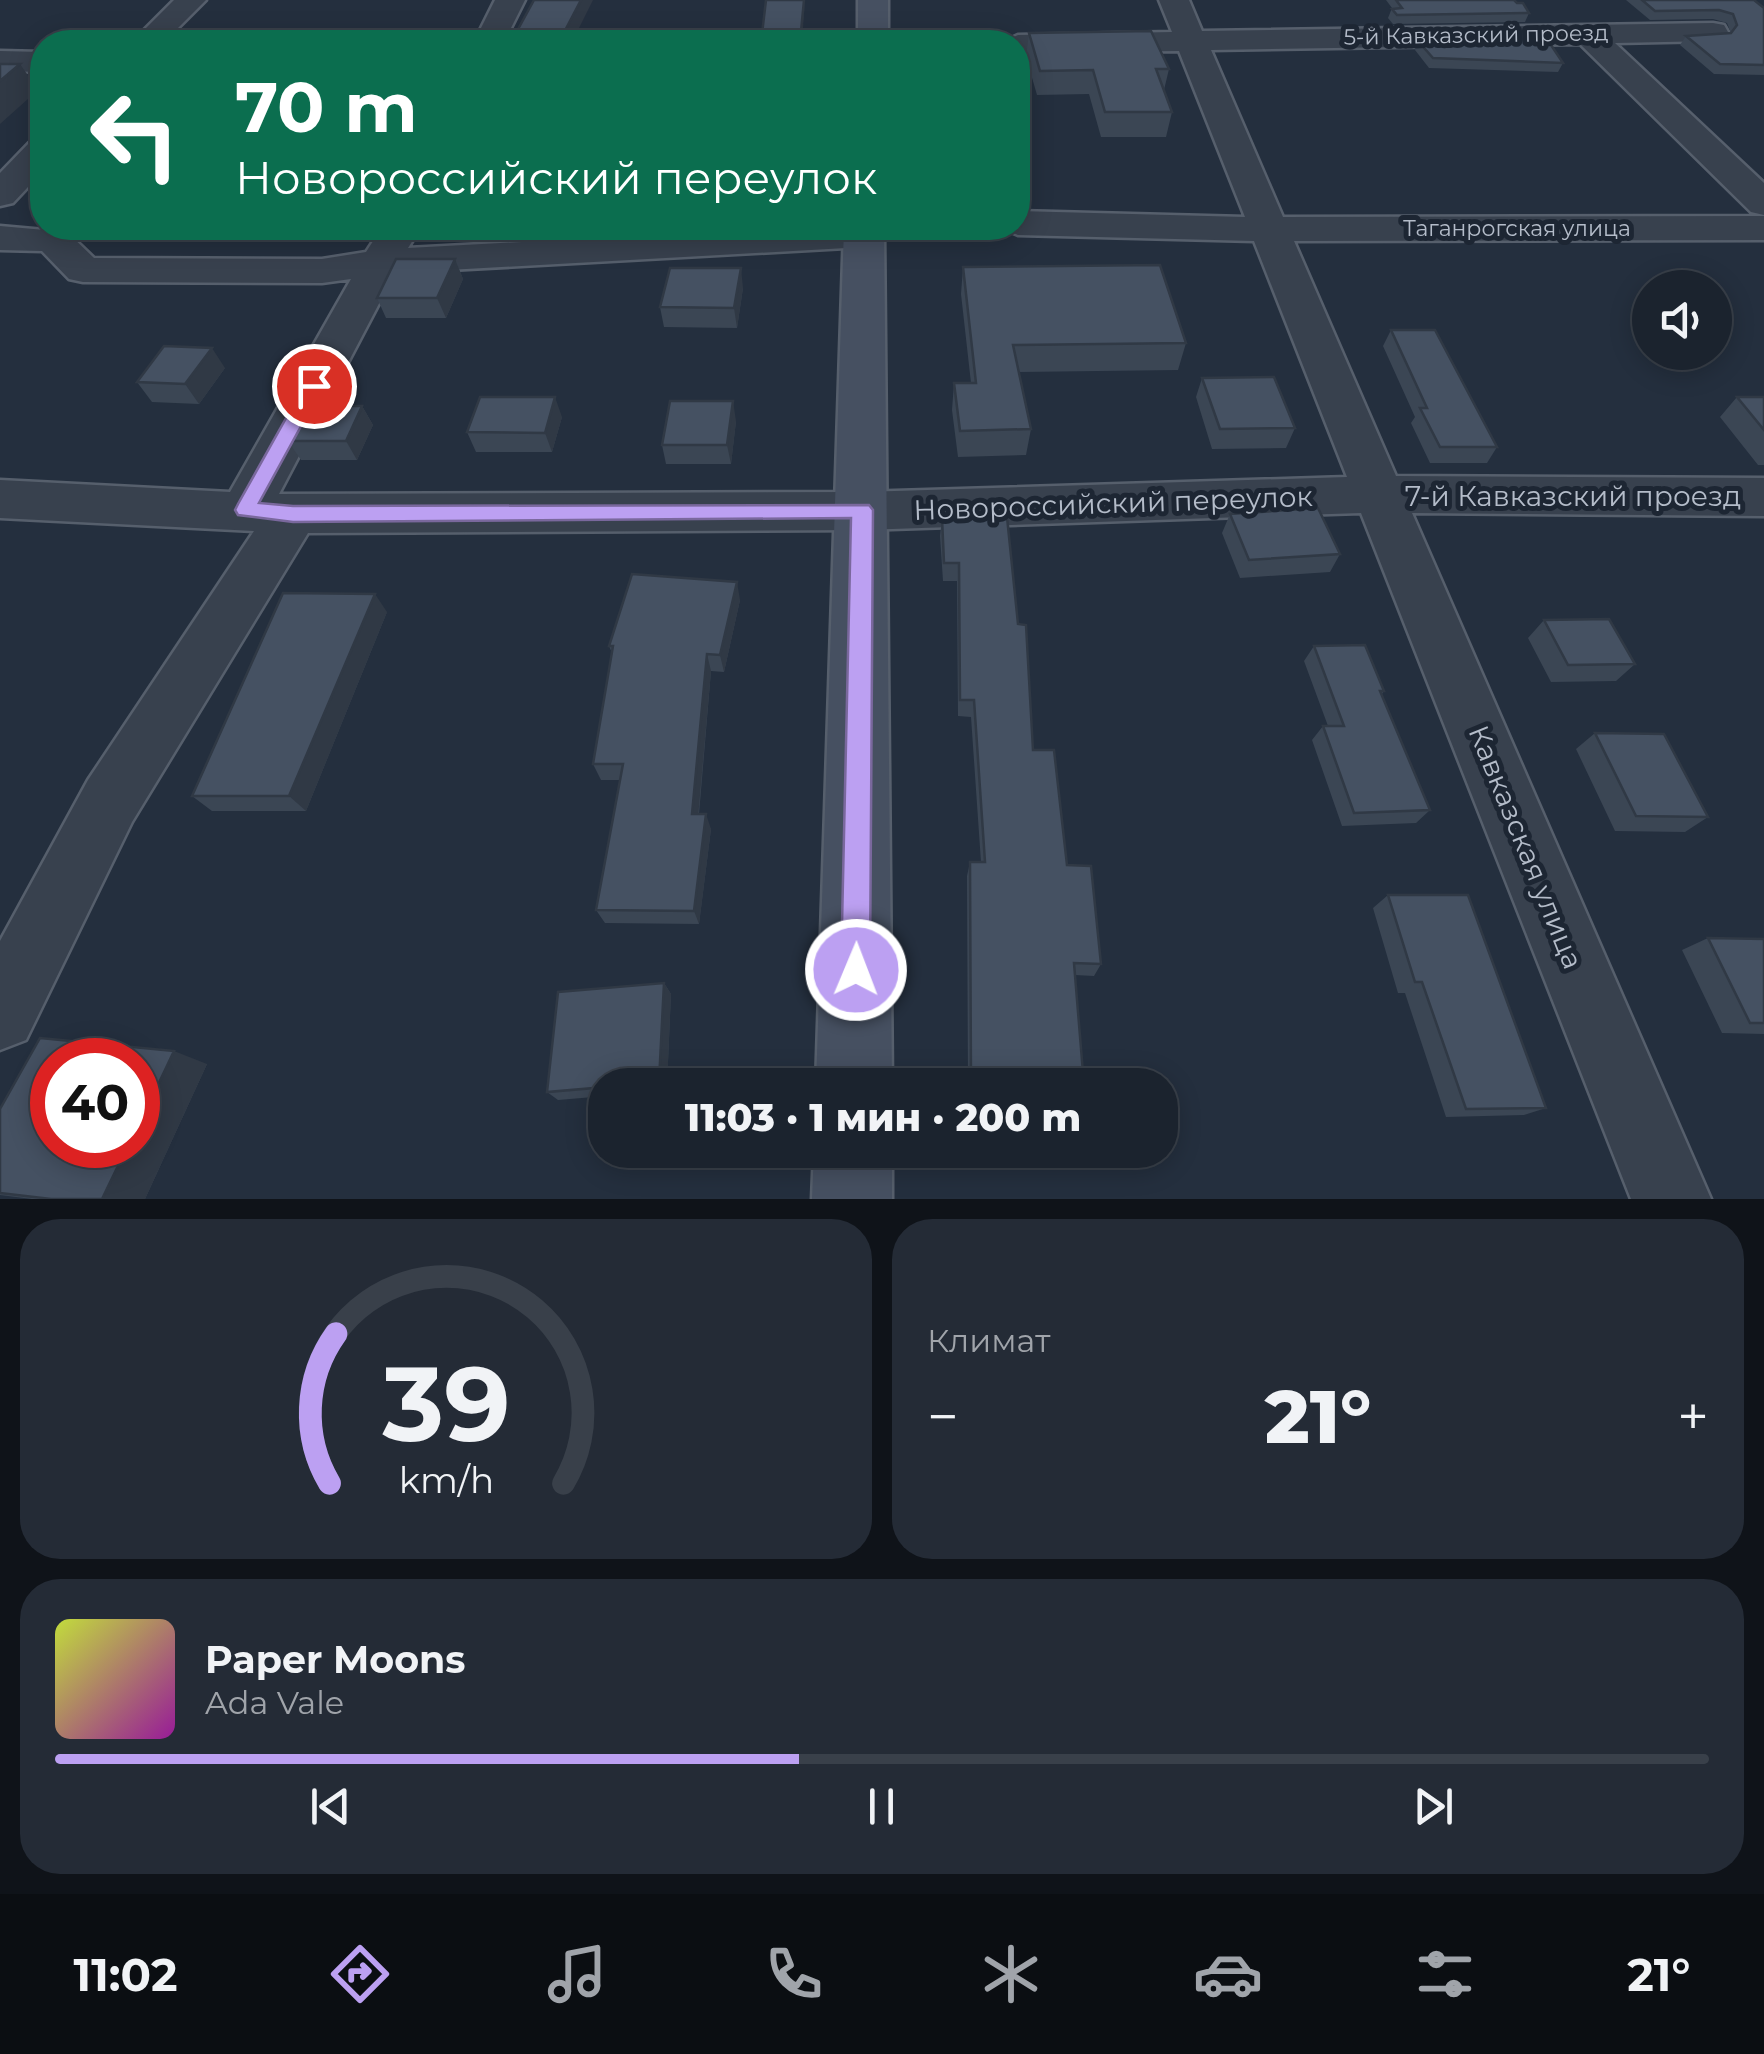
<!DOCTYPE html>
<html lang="ru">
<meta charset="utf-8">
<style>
:root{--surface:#1b232e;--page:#242b36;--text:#f1f3f6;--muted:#a0a4aa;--line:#39404a;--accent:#bca0f2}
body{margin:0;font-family:Montserrat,sans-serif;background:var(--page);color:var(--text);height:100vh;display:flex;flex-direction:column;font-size:38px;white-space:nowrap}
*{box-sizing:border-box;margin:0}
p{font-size:32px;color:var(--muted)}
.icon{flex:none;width:55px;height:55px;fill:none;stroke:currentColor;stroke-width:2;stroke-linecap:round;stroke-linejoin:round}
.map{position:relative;height:1199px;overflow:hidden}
.sheet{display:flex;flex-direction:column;gap:20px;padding:20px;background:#0f1319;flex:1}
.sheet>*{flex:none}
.hud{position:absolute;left:30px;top:30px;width:1000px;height:210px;border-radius:40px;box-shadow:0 5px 25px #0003,0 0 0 2px var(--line);background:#0b6e4f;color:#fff;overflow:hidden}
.controls{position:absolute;left:1632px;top:270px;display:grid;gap:20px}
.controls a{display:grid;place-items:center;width:100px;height:100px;border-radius:50%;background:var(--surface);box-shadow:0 5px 25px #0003,0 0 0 2px var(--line);font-size:50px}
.speed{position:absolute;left:30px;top:1038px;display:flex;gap:20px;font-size:50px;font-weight:700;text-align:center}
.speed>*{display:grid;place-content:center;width:130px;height:130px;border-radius:50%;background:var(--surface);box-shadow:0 5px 25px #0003,0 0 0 2px var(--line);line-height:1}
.speed .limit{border:15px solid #d22;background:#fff;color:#111}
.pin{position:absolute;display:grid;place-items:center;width:85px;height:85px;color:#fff;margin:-42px;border:5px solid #fff;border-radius:50%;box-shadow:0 2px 10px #0007}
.me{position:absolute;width:110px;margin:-55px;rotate:1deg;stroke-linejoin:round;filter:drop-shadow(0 0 8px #0008)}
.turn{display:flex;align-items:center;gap:35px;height:210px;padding:0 40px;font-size:45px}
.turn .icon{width:130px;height:130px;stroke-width:2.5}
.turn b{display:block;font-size:70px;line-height:85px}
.big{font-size:75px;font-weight:800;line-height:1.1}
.sheet .tile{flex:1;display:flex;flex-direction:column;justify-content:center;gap:15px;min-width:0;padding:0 35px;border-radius:40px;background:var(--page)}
.sheet .dial{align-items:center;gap:0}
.dial svg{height:260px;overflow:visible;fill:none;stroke:var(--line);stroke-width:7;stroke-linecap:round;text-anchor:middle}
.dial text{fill:var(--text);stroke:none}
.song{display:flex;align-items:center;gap:30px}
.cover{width:120px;height:120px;border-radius:15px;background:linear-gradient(135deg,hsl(70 70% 55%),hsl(300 70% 35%))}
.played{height:10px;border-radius:5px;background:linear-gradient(90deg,var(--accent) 45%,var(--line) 45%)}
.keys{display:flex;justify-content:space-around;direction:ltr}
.heat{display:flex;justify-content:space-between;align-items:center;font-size:55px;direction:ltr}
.sheet .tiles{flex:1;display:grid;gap:20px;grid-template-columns:1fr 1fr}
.tile:last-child{grid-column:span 2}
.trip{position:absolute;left:588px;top:1068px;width:590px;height:100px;border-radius:40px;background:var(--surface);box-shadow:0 5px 25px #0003,0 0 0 2px var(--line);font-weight:800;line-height:100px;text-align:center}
.dock{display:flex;height:160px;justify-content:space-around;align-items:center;background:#0b0e12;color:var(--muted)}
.dock .icon{width:70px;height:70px}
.dock .active{color:var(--accent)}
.dock b{font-size:45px;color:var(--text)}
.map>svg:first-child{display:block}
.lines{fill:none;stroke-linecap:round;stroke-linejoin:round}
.street-casing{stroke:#565f6c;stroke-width:5}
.secondary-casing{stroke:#565f6c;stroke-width:5}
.street{fill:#38414e;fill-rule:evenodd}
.secondary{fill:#465061;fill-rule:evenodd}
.wall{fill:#3b4654}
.shaded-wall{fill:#303945}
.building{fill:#455162;stroke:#303945;stroke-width:2.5}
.route{fill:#bca0f2;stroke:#7a689d;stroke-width:2.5}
.labels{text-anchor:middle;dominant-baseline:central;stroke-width:10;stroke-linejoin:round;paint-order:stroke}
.far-street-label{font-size:22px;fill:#b4bcc9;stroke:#1d2633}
.street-label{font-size:28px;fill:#b4bcc9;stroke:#1d2633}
</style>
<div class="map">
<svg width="1764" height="1199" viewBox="0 0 1764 1199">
<rect width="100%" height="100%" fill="#242f3e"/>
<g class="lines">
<defs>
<path id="street" d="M174,0H206L164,42H132Z
M495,0H525L504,42H474Z
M1159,0H1189L1202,31L1713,23L1724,25L1728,32L1724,39L1713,41L1615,43L1764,183V215L1751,212L1580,44L1211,50L1283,217L1764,216V240L1294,241L1396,476L1764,478V516L1412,513L1711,1199H1631L1361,513L862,530L308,533L132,822L26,1040L0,1050V941L88,780L254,531L0,518V480L230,492L351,279L322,283L83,282L69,279L42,251L0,250V226L67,232L94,258L322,259L366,252L379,232L393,228L407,232L413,240L408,248L785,228H879L884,235L878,243L864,247L395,273L279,494L862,492L1347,477L1254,241L1018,235L1002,228H1018V211L1245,217L1179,51L1018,53V42H1003L1018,35L1172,32Z
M0,51L42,52V72L0,71Z
M42,140V172L13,203L0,206V173L29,143Z"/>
<path id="secondary" d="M858,0H888V42H858Z
M844,228H884L892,1085H816Z
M814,1150H892V1199H812Z"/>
</defs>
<!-- street casing -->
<use href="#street" class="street-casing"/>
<!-- secondary casing -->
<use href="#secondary" class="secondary-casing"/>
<!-- street -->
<use href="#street" class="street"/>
<!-- secondary -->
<use href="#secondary" class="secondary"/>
</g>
<!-- wall -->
<path class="wall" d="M1386,0H1514L1529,13L1525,22L1393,24L1388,18L1392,8Z
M1626,0H1754L1764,8V75L1714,74L1680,45L1686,36L1731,33L1727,23L1713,19L1650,20Z
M1029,33L1169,69L1164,90L1172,112L1166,137H1101L1089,94L1037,95L1026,57Z
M1418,41L1563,63L1558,72L1429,68L1415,50Z
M455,259L463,279L446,318H386L377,298Z
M963,267L1186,343L1178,370L1019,372L1031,429L1026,455L958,457L952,410L954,383H971L961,294Z
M743,288L737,328L664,327L660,307Z
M1391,330L1497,447L1487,463H1430L1411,423L1415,417L1383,346Z
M225,368L199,404L152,402L137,382Z
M1202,378L1295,428L1286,448L1212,449L1196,397Z
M1737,397H1764V465H1758L1720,417Z
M362,406L373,425L357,460H301L288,441Z
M562,417L552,452H476L467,432Z
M736,421L731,464H666L662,445Z
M1230,514L1340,554L1330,572L1240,578L1222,533Z
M942,518L1033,750L1067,865L1101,964L1094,976L1075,975L1084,1085H968L967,876L970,862H981L971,717L958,716L957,581H943L940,536Z
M740,600L724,672L711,671L699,814L711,829L699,924L605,923L596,910L620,780H601L593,764L612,653L609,646Z
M387,612L306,811H212L192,796Z
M1544,620L1635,664L1616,681L1551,682L1528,638Z
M1314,646L1384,691L1382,694L1430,810L1416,823L1342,826L1312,740L1323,726H1328L1304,661Z
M1595,733L1708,817L1685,832L1615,831L1576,749Z
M1388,895L1546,1108L1524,1115L1446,1117L1405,993H1398L1373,908Z
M1708,938L1764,939V1034L1722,1033L1682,950Z
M664,983L671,994L667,1085H605V1096L558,1100L547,1092Z
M207,1064L145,1199H32L0,1195V1109Z"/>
<!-- shaded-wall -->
<path class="shaded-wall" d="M581,0H593L572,42H559Z
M805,0L802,42H800Z
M20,64L38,90L0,124V81Z
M455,259L463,279L446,318L437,298Z
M741,268L743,288L737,328L734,308Z
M212,348L225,368L199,404L185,384Z
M555,397L562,417L552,452L545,433Z
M733,401L736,421L731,464L727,445Z
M362,406L373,425L357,460L346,441Z
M737,582L740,600L724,672L720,655Z
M375,594L387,612L306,811L289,796Z
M707,654L711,671L697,829L692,814Z
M706,814L711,829L699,924L694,911Z
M664,983L671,994L667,1085H662L659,1082Z
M174,1051L207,1064L145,1199H102L128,1145H138V1127Z"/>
<!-- building -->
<path class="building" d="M534,0H581L559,42H511Z
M766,0H804L800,42H761Z
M1396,0H1514L1517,3H1523L1529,13L1397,15L1392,9L1402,8Z
M1642,0H1754L1764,8V65L1720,64L1686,36L1731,33L1737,25L1733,14L1719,10L1655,11Z
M1151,31L1169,69H1156L1172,112H1105L1093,70L1040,71L1029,33Z
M1547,39L1563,63L1433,58L1418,41Z
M0,64H20L0,81Z
M396,259H455L437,298H377Z
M1160,265L1186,343L1013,345L1031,429L960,431L954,383H976L963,267Z
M670,268H741L734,308L660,307Z
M1391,330H1435L1497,447H1440L1420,408H1427Z
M164,346L212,348L185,384L137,382Z
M1274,377L1295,428L1220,429L1202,378Z
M480,397H555L545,433L467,432Z
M1737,397H1764V430Z
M670,401H733L727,445H662Z
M307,406H362L346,441H288Z
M1318,508L1340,554L1249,560L1230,514Z
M1007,517L1018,624L1026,625L1033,750H1054L1067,865L1091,866L1101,964L1074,963L1084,1085H971L970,862H985L974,700H960L959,563H944L942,518Z
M632,574L737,582L720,655L707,654L692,814H706L694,911L596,910L623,764H593L613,646H609Z
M283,593L375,594L289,796H192Z
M1609,619L1635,664L1568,665L1544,620Z
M1365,645L1384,691H1380L1430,810L1354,813L1323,726H1344L1314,646Z
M1595,733L1664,734L1708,817L1636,816Z
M1388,895H1468L1546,1108L1466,1109L1422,982H1415Z
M1708,938L1764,939V1023H1750Z
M664,983L659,1082L605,1085V1087L547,1092L558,992Z
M40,1038L174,1051L138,1127V1060H52V1145H128L102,1199H51L0,1193V1109Z"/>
<!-- route -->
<path class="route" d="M314,379L323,386L259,503L293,506L869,505L873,510L870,970L866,980L856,985L845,980L841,970L851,518L293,522L238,515L235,510L238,504L304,386Z"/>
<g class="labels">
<!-- far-street labels -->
<g class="far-street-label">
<text transform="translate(1476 35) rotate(-1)">5-й Кавказский проезд</text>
<text x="1517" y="228">Таганрогская улица</text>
</g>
<!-- street labels -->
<g class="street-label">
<text x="1573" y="496">7-й Кавказский проезд</text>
<text transform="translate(1113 503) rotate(-2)">Новороссийский переулок</text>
<text transform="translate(1526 847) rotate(68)">Кавказская улица</text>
</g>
</g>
</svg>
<div class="controls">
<a><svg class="icon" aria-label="sound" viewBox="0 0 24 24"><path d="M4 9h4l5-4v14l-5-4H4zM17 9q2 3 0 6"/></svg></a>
</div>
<div class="speed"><div class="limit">40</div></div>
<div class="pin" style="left:314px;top:386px;background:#d93025"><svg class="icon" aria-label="arrive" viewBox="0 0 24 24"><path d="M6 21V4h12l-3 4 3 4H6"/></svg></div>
<svg class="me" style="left:856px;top:970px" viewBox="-20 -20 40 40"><circle r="17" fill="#bca0f2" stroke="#fff" stroke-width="3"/><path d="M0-11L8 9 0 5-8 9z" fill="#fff"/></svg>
<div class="trip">11:03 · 1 мин · 200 m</div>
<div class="hud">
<div class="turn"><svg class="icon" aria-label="left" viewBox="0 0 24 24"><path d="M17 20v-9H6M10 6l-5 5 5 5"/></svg><div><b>70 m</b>Новороссийский переулок</div></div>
</div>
</div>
<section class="sheet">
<div class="tiles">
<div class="tile dial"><svg viewBox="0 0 100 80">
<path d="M14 69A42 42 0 1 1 86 69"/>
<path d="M14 69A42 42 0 0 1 16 23" stroke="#bca0f2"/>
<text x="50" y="56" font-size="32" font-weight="700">39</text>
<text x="50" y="72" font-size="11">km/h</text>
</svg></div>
<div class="tile"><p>Климат</p>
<div class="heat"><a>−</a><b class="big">21°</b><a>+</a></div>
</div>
<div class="tile">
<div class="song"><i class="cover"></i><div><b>Paper Moons</b><p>Ada Vale</p></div></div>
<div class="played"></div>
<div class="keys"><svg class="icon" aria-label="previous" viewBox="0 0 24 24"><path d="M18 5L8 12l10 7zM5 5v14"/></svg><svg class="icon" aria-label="pause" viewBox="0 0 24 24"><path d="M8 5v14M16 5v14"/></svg><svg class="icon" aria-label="next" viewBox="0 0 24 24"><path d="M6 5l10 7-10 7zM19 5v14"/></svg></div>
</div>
</div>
</section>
<nav class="dock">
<b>11:02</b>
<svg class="icon active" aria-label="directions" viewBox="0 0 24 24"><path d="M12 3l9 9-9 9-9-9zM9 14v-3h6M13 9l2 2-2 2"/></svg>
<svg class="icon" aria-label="music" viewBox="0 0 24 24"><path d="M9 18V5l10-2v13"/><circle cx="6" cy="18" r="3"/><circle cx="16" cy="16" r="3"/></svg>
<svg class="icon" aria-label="phone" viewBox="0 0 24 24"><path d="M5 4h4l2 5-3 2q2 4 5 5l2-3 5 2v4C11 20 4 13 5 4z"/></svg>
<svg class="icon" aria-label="climate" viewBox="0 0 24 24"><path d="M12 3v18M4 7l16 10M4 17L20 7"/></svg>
<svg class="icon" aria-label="car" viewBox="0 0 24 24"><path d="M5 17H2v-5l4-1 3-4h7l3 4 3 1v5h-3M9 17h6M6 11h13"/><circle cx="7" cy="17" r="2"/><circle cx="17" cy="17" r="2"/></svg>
<svg class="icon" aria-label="filters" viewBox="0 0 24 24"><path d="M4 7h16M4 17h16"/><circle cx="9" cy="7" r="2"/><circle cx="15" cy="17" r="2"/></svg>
<b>21°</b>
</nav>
